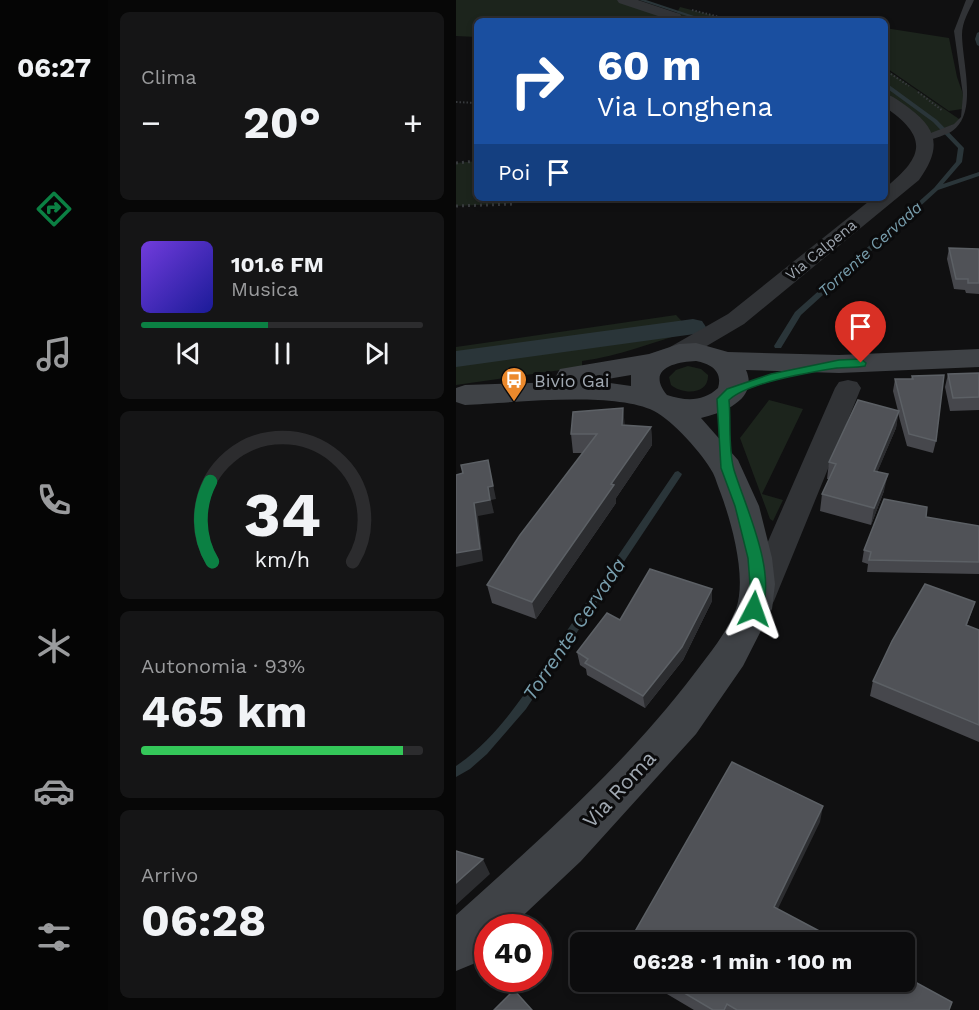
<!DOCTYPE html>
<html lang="it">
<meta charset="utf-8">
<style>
:root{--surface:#0c0c0d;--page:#151516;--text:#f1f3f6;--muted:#9a9b9d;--line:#2c2c2e;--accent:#0b8043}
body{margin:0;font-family:"Work Sans",sans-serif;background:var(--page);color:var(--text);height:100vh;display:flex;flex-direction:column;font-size:22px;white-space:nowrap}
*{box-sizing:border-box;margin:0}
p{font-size:20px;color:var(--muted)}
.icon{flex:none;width:33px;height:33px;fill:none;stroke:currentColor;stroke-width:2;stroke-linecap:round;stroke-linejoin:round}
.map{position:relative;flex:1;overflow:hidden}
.drawer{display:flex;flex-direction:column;gap:12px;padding:12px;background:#070707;width:348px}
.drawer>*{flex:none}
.banner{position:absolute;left:18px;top:18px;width:414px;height:183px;border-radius:9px;box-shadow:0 3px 9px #0003,0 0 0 2px var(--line);background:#1a4fa0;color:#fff;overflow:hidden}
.speed{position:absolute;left:18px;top:914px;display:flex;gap:12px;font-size:30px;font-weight:700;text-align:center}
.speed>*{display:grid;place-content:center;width:78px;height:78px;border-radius:50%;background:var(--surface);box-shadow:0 3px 9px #0003,0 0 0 2px var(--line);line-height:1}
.speed .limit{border:9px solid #d22;background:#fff;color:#111}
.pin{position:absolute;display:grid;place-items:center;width:51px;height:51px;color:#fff;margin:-62px -26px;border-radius:50% 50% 50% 0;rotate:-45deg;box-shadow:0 0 6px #0007}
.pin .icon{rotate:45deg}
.me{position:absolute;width:66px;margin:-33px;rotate:4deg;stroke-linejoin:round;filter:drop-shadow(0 0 4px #0008)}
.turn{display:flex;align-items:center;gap:21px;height:126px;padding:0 24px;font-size:27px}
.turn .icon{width:78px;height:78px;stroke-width:2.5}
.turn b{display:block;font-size:42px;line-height:51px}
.then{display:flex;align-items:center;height:57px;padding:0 24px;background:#0003;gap:12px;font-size:22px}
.big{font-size:45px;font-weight:700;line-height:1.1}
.drawer .card{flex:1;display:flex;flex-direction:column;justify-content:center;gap:9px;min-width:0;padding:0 21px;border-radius:9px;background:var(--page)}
.drawer .dial{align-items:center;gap:0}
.dial svg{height:156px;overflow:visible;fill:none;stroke:var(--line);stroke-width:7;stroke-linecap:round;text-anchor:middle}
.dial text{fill:var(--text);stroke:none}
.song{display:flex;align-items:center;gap:18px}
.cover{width:72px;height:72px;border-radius:9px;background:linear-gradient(135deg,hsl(260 70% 55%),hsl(240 70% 35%))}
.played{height:6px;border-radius:3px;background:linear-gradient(90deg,var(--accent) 45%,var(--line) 45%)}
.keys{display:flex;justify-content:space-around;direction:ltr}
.heat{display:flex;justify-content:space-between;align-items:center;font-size:33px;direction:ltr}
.charge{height:9px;border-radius:4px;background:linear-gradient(90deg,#34c759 93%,var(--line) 0)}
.trip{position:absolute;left:114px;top:932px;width:345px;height:60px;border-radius:9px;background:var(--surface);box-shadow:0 3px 9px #0003,0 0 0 2px var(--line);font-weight:700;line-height:60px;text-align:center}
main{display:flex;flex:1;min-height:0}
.dock{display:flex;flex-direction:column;width:108px;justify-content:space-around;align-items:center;background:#050505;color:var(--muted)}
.dock .icon{width:42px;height:42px}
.dock .current{color:var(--accent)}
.dock b{font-size:27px;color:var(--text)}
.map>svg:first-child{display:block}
.green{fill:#1c241c}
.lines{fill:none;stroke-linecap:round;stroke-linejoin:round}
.stream{fill:#2a3539;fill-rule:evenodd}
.canal{fill:#2a3539;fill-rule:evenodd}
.path-far1{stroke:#373a3d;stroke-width:2;stroke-dasharray:1.5 2;stroke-linecap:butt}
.path{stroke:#373a3d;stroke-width:3;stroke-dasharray:2 4;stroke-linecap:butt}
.lane{fill:#313336;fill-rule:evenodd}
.street{fill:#313336;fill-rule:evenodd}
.secondary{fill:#3f4246;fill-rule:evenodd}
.wall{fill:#46474c}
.shaded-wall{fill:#2c2d30}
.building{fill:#505257;stroke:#5c6065;stroke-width:1.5}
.route{fill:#0b8043;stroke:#07532c;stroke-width:1.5}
.labels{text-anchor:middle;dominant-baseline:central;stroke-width:6;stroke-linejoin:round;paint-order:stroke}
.far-street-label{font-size:15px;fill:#a1a9b2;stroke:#0b0b0c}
.far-water-label{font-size:16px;font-style:italic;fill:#789ead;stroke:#0b0b0c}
.poi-label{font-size:18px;fill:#a1a9b2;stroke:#0b0b0c;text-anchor:start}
.water-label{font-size:20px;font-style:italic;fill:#789ead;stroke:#0b0b0c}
.near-street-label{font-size:21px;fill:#a1a9b2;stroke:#0b0b0c}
</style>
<main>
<nav class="dock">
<b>06:27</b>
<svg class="icon current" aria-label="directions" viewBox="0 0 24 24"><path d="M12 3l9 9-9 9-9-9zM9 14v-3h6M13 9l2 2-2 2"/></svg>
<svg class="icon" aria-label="music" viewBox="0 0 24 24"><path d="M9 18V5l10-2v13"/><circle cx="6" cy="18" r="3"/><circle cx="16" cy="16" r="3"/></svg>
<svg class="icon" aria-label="phone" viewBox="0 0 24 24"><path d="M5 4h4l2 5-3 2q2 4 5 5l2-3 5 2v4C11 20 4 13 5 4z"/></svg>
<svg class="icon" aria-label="climate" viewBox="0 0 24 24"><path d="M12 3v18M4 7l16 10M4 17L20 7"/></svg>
<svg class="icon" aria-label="car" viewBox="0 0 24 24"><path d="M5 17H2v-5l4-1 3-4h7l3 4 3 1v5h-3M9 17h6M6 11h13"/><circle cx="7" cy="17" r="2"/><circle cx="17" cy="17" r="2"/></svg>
<svg class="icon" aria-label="filters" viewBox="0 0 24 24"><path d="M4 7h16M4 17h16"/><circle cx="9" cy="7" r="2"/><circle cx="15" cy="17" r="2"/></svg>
</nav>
<section class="drawer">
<div class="card"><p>Clima</p>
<div class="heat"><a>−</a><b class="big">20°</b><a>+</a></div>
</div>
<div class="card">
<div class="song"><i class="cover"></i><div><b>101.6 FM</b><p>Musica</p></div></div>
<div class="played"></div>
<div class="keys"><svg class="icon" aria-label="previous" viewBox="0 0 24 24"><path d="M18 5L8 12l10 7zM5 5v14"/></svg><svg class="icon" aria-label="pause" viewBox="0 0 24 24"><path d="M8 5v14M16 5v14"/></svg><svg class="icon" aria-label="next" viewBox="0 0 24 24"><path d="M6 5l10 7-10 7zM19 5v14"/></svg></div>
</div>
<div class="card dial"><svg viewBox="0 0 100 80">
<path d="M14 69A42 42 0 1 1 86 69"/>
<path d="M14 69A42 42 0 0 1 13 28" stroke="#0b8043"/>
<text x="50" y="56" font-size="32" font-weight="700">34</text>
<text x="50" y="72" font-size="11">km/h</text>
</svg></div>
<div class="card"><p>Autonomia · 93%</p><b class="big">465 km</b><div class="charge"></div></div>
<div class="card"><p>Arrivo</p><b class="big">06:28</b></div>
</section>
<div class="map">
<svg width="523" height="1010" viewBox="0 0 523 1010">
<rect width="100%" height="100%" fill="#101011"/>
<!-- green -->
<path class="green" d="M0,0H168L219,16L224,7L279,21H21V37L0,36Z
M429,28L493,38L501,77L508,97L506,109L493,111L429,67Z
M429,70L434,72L506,121L470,136L429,98Z
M21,161V198H170L0,206V163Z
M220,315L235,331C197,342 164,356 126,361V367L0,385V347Z
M232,366L245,369L252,375C253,395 227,395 215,385L213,377L220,370Z
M313,400L347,409L306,494L327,500L317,521L314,519L284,438Z"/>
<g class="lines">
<!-- stream -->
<path class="stream" d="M183,0H190L253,21H246Z
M523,32V46L521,45L519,39L521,33Z
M429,82L481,120L508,148L506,162L487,184L523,172V176L482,190L345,315L325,348H319L318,346L339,312L478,188L500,162L502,148L477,122L429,87Z
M222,471L226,474L225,476L70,709L31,754L14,769L0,777V766C48,733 78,679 110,632C147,578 183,525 219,472Z"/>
<!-- canal -->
<path class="canal" d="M237,319L246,321L250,327L246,333L0,367V351Z"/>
<!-- path-far1 -->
<path class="path-far1" d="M236,10L279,21
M429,70L453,86
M462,92L487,111
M0,102L21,103"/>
<!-- path -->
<path class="path" d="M0,163L21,161
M0,206L59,204"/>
<!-- lane -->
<path class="lane" d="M510,0H518C513,11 506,22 506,35C507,68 523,117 493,133C485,136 475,141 467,140V136L498,124L505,117L507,95L498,31Z"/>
<!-- street -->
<path class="street" d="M161,0H182L224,14L226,17L224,20H214L163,3Z
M429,94C438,96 446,103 453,108C484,131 484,150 463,180L288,324L232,357L223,360L214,357L211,352L214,347L272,314L417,198H429V188C469,156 472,137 429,107Z
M392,380L401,382L405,388L318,601L313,610L302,613L291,610L286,601L379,388L383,382Z"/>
<!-- secondary -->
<path class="secondary" d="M240,343L272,352L383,355L523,349V367L383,373L290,370C303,399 267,413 245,418L282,460L303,506L316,558L319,584L316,609L287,666L240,734L125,861L55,927H32V950L17,964L0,971V915C83,840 170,764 238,674C253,654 271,633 280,609C291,578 276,524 265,494C262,487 260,479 257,473C247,454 216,420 198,411C157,391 57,403 9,405L0,402V388L9,385L104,382L100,376L104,369L193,354L223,344ZM240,361C255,364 267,371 262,388C247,402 230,401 211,395C190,369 218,362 240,361ZM175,375V386L140,381Z"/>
</g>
<!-- wall -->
<path class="wall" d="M493,248L523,249V294L510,293L509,290L498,289L491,259Z
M523,373V410L494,411L489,387L492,374Z
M456,376L480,441L477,453L451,446L442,413L440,428L421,472L428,491L415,525L364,511L366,494L373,479H371L373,462L442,411L437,391L439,379H455Z
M169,425L195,427L196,445L160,498V503L80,619L36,603L31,585L127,453H117L115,434Z
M470,517L523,526V574L411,572L412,564L406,562L408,550Z
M256,601L227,660L189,708L131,675L130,669L124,665L121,652Z
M519,602L511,625L523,630V742L414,696L417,681Z
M189,981H448L493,1010H238Z"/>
<!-- shaded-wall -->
<path class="shaded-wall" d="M167,408L169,427L166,425Z
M443,411L440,428L415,487L418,471Z
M195,427L196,445L160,498V503L80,619L76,602L155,484Z
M32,460L40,499L35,500L38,513L22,516L27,561L0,567V553L18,503L32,487Z
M432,474L428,491L415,525L418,508Z
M256,589V601L227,660L189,708L187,696Z
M367,806L364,822L316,921L318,907Z
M27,859L34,874L0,905V883Z"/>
<!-- building -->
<path class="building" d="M493,248L523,249V283H512V279H500Z
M523,373V397L497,398L492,374Z
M488,375L480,441L453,434L439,379H457L456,376Z
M402,400L443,411L418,471L432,474L418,508L366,494L380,464L373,462Z
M167,408L166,425L195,427L155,484L158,485L76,602L31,585L64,535L141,434H115L117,412Z
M32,460L37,486L32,487L34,500L18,503L24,549L0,553V475L7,473L5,465Z
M428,499L471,507L470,517L523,526V562L413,560L415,552L408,550Z
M194,569L256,589L226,647L187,696L129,663L132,659L121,652L151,613L164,620Z
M469,584L519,602L510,625L523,630V725L417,681L436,641Z
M276,762L367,806L318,907L384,942H173Z
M0,851L27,859L0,883Z
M448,976L496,1002L493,1010H281L271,1004L268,1010H257L208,981H448Z
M58,990L76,1010H38Z"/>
<!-- route -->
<path class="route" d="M405,359L410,363L409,366C399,368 390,367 381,368C355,372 291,383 273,400C275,422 272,449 278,470C289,506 323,576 304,613H293L291,609L294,584L292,558L279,506L265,468L261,399L271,389L315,374L383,360Z"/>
<!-- icons -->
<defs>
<symbol id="bus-pin" viewBox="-11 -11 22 30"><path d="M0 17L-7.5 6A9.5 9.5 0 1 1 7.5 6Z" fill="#ec892c" stroke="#0b0b0c"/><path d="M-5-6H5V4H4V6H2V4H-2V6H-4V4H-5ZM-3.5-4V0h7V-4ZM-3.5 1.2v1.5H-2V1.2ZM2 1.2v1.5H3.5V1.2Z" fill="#fff"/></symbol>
</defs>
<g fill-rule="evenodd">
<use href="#bus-pin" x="43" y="365" width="30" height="40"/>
</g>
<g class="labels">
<!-- far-street labels -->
<g class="far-street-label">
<text transform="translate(365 250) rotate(-39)">Via Calpena</text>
</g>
<!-- far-water labels -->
<g class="far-water-label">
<text transform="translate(414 249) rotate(-42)">Torrente Cervada</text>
</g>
<!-- poi labels -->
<g class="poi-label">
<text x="78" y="380">Bivio Gai</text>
</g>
<!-- water labels -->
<g class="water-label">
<text transform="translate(118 629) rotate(-56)">Torrente Cervada</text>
</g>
<!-- near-street labels -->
<g class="near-street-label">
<text transform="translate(163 789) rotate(-47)">Via Roma</text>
</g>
</g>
</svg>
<div class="speed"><div class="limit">40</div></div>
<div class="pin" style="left:405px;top:363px;background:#d93025"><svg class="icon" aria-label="arrive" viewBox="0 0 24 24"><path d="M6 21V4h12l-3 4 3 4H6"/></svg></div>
<svg class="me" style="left:298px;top:609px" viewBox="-20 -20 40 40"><path d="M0-17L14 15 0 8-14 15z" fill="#0b8043" stroke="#fff" stroke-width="4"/></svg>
<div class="trip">06:28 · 1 min · 100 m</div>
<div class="banner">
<div class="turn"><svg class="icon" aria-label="right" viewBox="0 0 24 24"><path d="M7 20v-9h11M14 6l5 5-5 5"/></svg><div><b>60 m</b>Via Longhena</div></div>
<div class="then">Poi<svg class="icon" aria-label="arrive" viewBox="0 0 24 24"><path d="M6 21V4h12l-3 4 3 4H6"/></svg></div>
</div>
</div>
</main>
